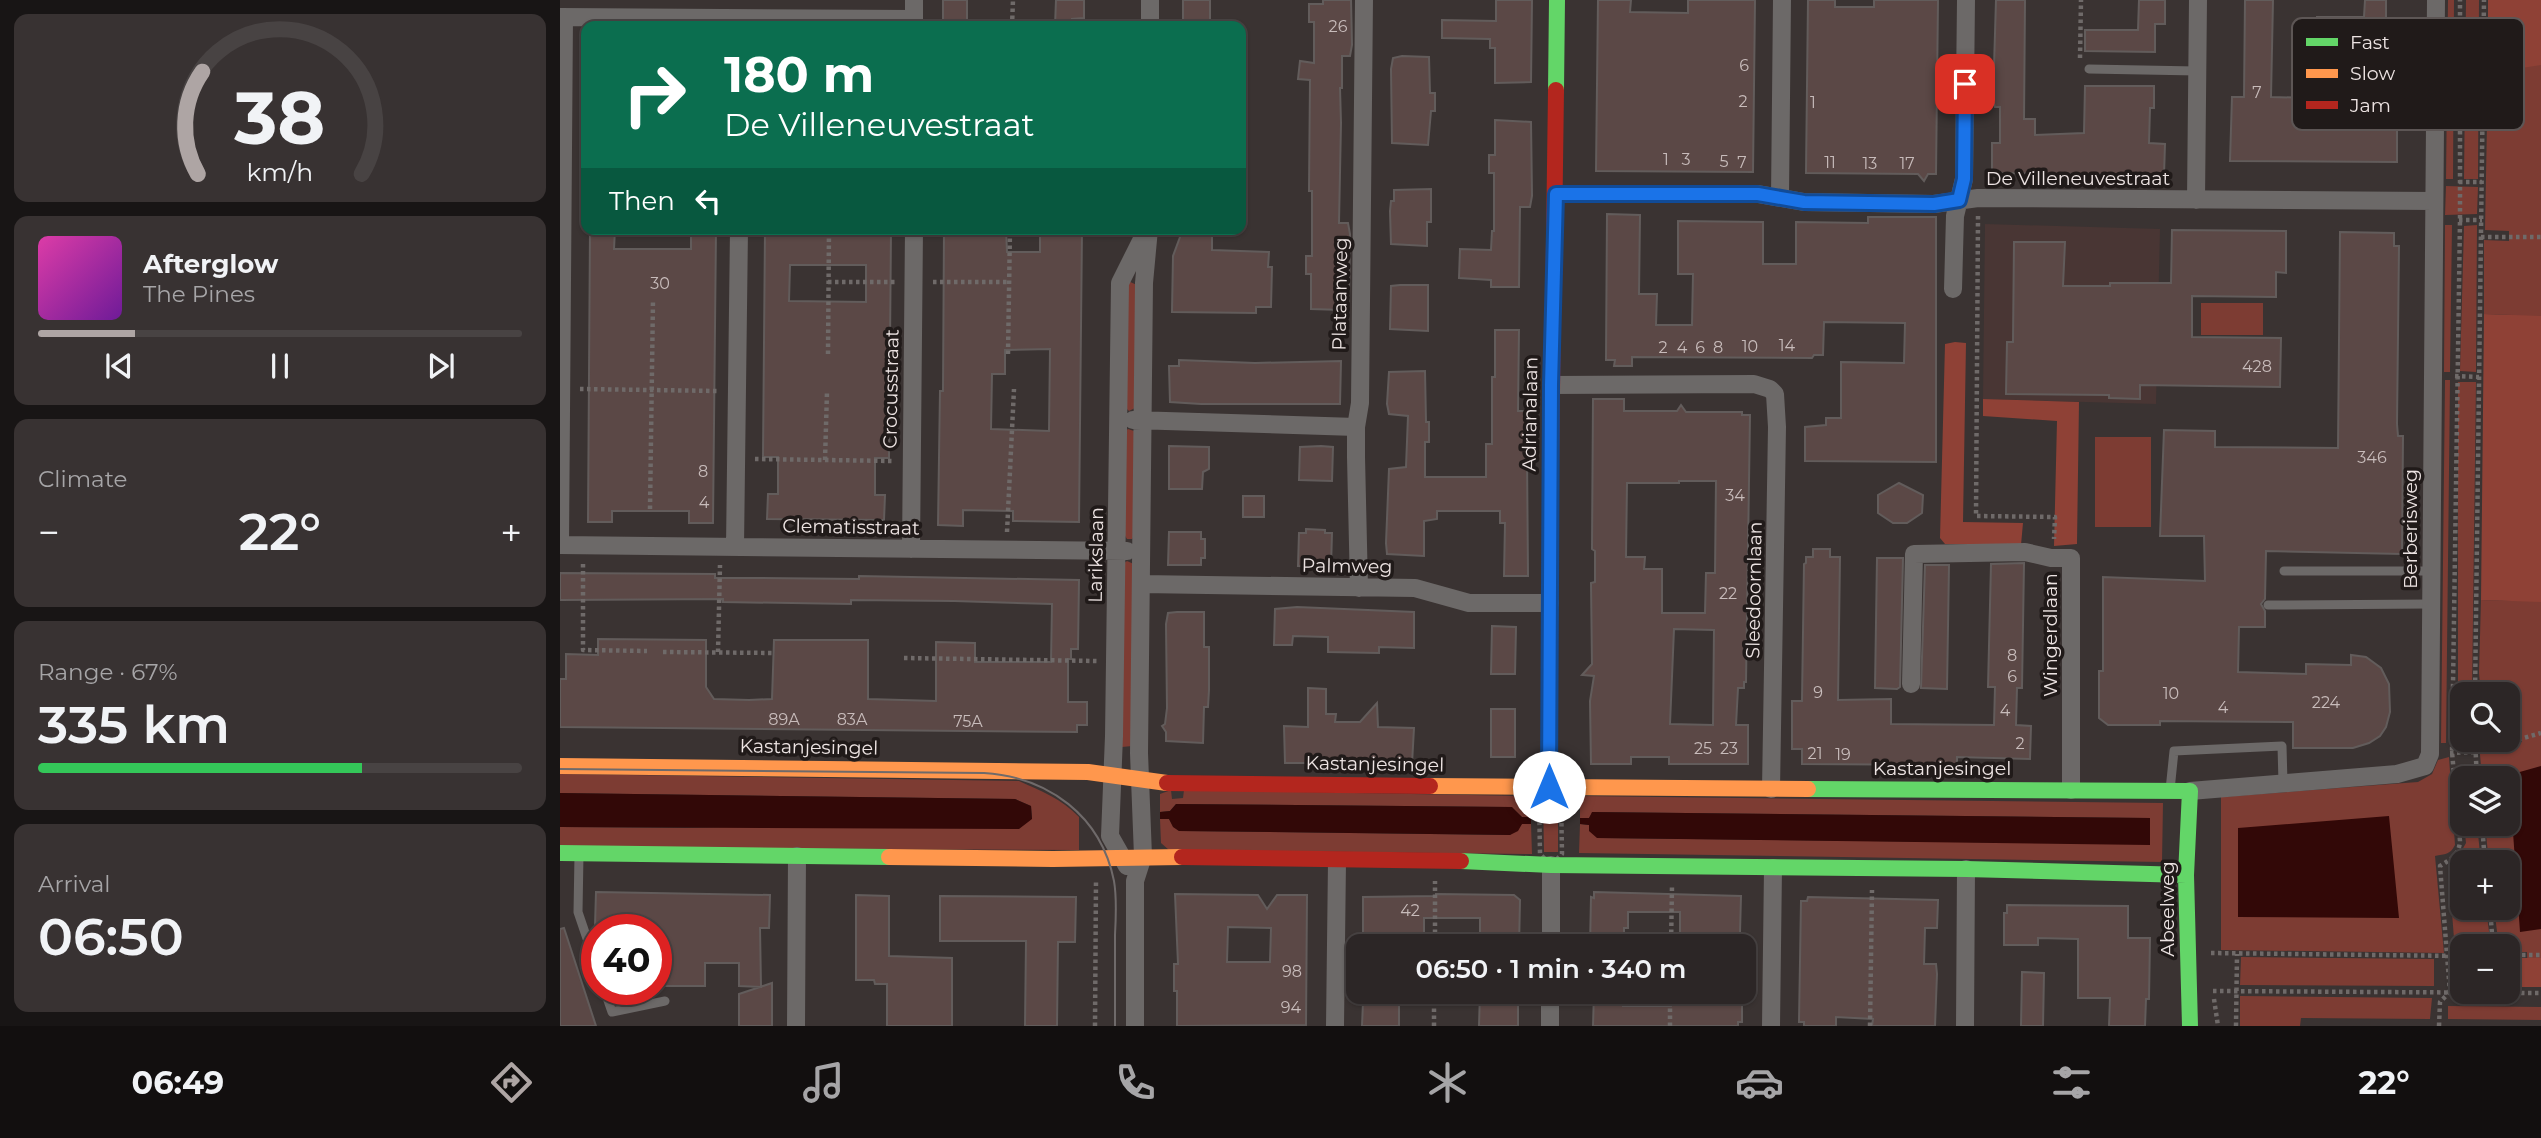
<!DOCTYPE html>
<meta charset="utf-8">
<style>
:root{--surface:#2c2626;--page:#383232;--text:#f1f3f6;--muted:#a6a5a7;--line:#484343;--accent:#aea5a4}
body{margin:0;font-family:Montserrat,sans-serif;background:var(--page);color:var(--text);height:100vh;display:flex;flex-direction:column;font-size:26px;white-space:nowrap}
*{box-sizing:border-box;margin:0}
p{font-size:23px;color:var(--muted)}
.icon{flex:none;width:38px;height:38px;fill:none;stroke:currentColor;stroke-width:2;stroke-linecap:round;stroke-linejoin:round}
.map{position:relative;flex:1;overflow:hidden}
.details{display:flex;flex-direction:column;gap:14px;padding:14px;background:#181515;width:560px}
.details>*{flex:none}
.banner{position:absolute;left:21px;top:21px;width:665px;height:214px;border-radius:14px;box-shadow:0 2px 5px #0004,0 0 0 2px var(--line);background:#0b6e4f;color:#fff;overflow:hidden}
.buttons{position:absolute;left:1890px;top:682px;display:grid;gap:14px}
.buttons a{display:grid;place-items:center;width:70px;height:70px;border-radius:14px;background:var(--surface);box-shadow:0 2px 5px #0004,0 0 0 2px var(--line);font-size:35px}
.speed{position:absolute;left:21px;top:914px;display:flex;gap:14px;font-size:35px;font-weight:700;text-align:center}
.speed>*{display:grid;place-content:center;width:91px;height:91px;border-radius:50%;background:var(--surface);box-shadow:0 2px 5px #0004,0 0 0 2px var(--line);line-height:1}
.speed .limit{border:10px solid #d22;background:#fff;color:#111}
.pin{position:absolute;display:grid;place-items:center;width:60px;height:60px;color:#fff;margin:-30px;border-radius:14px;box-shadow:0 4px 10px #0006}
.me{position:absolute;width:77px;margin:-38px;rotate:0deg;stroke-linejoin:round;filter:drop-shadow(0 0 5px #0008)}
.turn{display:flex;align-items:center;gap:24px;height:147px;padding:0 28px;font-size:32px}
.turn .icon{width:91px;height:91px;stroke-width:2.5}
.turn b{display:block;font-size:49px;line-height:60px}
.then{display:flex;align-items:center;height:66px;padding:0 28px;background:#0003;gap:14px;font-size:26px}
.big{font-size:52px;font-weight:600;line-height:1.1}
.details .card{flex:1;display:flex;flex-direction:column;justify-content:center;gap:10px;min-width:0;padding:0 24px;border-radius:14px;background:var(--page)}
.details .dial{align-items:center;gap:0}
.dial svg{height:182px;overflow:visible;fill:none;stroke:var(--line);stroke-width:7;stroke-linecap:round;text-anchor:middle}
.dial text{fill:var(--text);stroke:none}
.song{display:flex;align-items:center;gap:21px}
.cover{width:84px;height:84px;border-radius:10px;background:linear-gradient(135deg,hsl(320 70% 55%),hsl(280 70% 35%))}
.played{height:7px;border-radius:4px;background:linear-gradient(90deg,var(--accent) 20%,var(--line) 20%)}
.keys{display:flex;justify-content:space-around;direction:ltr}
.heat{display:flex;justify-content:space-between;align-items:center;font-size:38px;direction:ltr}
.charge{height:10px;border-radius:5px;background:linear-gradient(90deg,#34c759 67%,var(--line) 0)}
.trip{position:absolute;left:786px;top:934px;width:410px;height:70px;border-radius:14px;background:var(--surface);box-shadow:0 2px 5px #0004,0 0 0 2px var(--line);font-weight:600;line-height:70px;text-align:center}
.tab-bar{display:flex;height:112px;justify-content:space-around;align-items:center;background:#120f0f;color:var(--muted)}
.tab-bar .icon{width:49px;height:49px}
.tab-bar .active{color:var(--accent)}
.tab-bar b{font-size:32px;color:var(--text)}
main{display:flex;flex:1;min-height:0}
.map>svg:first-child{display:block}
.built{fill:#493634}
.green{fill:#7d3c33}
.forest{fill:#8f4136}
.water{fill:#320807}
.building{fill:#5b4846;stroke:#625c5b;stroke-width:2;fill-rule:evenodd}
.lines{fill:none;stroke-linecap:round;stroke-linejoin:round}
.path{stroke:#6f6a69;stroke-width:4.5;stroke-dasharray:3.5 3.5;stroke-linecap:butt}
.lane{stroke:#6c6968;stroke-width:9}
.street{stroke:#6c6968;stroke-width:18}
.fast{stroke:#63d668;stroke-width:16}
.slow{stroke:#ff974d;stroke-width:16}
.jam{stroke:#b3261e;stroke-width:16}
.tram{stroke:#6f6a6a;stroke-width:2}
.route-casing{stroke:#114b97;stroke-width:18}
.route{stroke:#1a73e8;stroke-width:12}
.labels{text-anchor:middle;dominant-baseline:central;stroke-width:7;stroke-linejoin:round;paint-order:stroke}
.number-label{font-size:16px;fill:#c8bcbb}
.street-label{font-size:19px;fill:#ece3e2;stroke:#201a19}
.key{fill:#201a19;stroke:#5d5655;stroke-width:2}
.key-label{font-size:19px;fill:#ece3e2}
</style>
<main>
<section class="details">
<div class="card dial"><svg viewBox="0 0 100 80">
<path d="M14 69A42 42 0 1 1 86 69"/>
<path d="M14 69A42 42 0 0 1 16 24" stroke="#aea5a4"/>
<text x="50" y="56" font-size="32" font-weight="700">38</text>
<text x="50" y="72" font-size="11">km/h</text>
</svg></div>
<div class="card">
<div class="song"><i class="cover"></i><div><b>Afterglow</b><p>The Pines</p></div></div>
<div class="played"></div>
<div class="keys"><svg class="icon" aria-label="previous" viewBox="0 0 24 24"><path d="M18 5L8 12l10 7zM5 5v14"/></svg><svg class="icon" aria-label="pause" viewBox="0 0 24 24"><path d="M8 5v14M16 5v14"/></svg><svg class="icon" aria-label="next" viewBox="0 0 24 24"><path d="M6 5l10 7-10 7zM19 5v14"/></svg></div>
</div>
<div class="card"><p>Climate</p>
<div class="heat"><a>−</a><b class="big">22°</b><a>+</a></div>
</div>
<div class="card"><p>Range · 67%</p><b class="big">335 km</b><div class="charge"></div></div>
<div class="card"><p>Arrival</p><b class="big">06:50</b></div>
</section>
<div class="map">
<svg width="1981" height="1026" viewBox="0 0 1981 1026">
<rect width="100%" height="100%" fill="#3a3332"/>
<!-- built -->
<path class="built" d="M1425,224L1600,229L1596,404L1423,399Z"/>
<!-- green -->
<path class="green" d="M1888,0H1894L1893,179H1886Z
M1906,0H1919L1918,179H1904Z
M1981,0V982H1968L1967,952H1948V947H1939L1934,908H1948V863H1929L1925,824H1948V779H1922L1920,754L1962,742V719L1948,723V695H1921L1919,673L1921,600L1958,601L1951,315L1924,314V240L1949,241V231L1925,230L1928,68L1945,69Z
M1886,186L1918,187L1917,214L1885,215Z
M1885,225H1892L1890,372H1884Z
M1917,225L1916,372L1900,371L1904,226Z
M568,281L577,285V407L569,411L565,407Z
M1641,303H1703V335H1641Z
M1885,380H1890L1886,743H1881Z
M1898,382H1916L1912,695H1902V740H1898Z
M568,429L577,432L575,535L572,539H567L564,534V432Z
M1535,437H1591V527H1535Z
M567,561L576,565L572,746L562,747L563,564Z
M1889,757L1895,845C1890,855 1885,854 1875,856L1884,953L1661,950V797L1858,782L1872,774L1878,760Z
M0,774L459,781C481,791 502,799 519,817V850L0,847V827L127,828L472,819L471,806L455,799L0,793Z
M611,790L612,799L623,798L624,790L971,796V817H962L951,807L616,804L610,811L600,812V794Z
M1020,796L1603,803L1602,862L1019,853L1020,824L1029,825L1038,838L1590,844L1589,818L1033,812L1029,818H1020Z
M983,797H998V852H984Z
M600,819H609L613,826L619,831L950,835L962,824H971L972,854L609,850L601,843Z
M1904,824H1917L1921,863H1902V908H1926L1931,947H1902V952H1895L1889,873L1906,843Z
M1681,957L1874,959V986L1680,985Z
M1680,996L1872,998L1870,1019L1741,1018L1740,1026H1680Z
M1888,1006L1981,1007V1020L1888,1019Z"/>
<!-- forest -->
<path class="forest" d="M1928,0H1981V65L1949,70L1928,68Z
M1924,314L1981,316V602L1921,600Z
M1395,342L1406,343L1403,522L1463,523L1461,545L1385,544L1380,538L1385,344Z
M1423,399L1519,402L1517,544L1494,546L1497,421L1423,416Z
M1956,958H1981V987H1957Z"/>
<!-- water -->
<path class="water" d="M1981,766V929L1960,932L1949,775Z
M0,793L455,799L471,806L472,819L459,829L0,827Z
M616,804L952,807L962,817H971V824H962L958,831L950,835L619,831L613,827L609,819H600V812L610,811Z
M1032,812L1590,818V845L1037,838L1029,831V825L1020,824V818H1029Z
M1829,816L1839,918L1678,917V828Z"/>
<!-- building -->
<path class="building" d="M383,0H407V26H383Z
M496,0H524V18L512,19V26H495Z
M623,0H650V26H623Z
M763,0H791L792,45L790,56H782V88H780L781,123L779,223H788L790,234L789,298L787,309L783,310L751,309V274H746V256H752V191H749L750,80L738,79L740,61L754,63V22H749V4H763Z
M936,0H972L971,82L935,83V48H930V39L882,38V20L936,21Z
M1038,0H1071L1070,12L1128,13V0H1195L1193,172L1036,171Z
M1248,0H1275V7H1314V0H1378L1376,174H1368L1364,181L1358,174L1246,173Z
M1436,0H1465L1464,119H1475V135L1524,133L1525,86H1594V108H1590L1589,143L1605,144L1604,175L1439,173V171H1432V143H1440V107H1435L1433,100Z
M1579,0H1605V24H1595V52L1525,51V30H1578Z
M1685,0H1713L1711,97L1756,98V72L1826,73L1825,96L1781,95V130H1815L1816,121H1837V162L1670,161L1672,97H1684Z
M1805,0H1826V39L1757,38V17H1804Z
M842,56L869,57L870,93H875V111H871L868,145L832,143L831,69L833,58Z
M935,120L971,122L972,196L970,207H960L959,287H931V280L899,278L900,249L931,250L932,231H934V173H929V155H935Z
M871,189V222H867V246L831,244L830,211L831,201H834V190Z
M1047,214L1080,215L1079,294H1097L1096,325H1132L1133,274H1118V221L1203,222V264H1236V222L1308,223V217H1376V462L1245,461V427L1266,425V418H1281V362L1344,363L1345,323L1264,322L1263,355H1254L1252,358L1072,357V366H1054L1055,360H1046Z
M30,229H55L54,249H131V229H156L153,523H129V511H52V522H28Z
M205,229H331L329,458H315V495H325L324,520L207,519L208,494H218V457H203ZM230,265H306V302L229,301Z
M384,229H446L447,252H480V235L491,229H522L519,522L453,521V511L403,510V526L378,525L380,391H383ZM490,349L489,431L431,429L432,374H445V350Z
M623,229H652V250L709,252L708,267H712L711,307H696V313L612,312L613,256Z
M1612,230L1726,231V273L1716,272V297L1632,296V337L1721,338L1720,387L1580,385V399L1549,398V395L1446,394L1447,342H1453L1454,242H1505L1503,286H1550V283H1611Z
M1780,232L1834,233V246H1839L1837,424L1838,436H1843L1842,554L1706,551L1705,599L1701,604L1705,611V627H1679L1678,672L1746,674V664L1791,665V655L1806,657L1821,668L1829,684L1830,712L1826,727L1820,736L1809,743L1793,748H1733V722L1600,721V725H1548L1539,718V671H1543V577L1645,581L1644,536H1600L1604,430L1655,431V447L1778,448Z
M840,285H868V331L830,329L831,286Z
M935,330H959L958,411H968L970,422L967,454L968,576H944L945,523H940V511H877V519L864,521V556L827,554L826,543L829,469L846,467L848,416L829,414L827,404L829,372L865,371L866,422H869V442H865V477H926V444H932V377H935Z
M619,360L695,363L781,361L780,404H641L610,402L609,366H619Z
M1033,399H1064V411H1117L1121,405L1126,412H1182V415H1190L1186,682H1184V688H1178L1176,725H1188V764H1109V757H1071V764H1031L1030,701L1034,676L1022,675L1032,664L1031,583L1035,582V551L1032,549ZM1119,481H1156L1155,573H1146L1145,613H1102V569H1084L1085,557H1066L1067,483H1119ZM1114,629L1154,630L1153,725L1110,724Z
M609,446L649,447V469L643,472L642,489H609Z
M761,446L773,447L772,481L739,480L740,447Z
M1339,483L1363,495L1362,513L1347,523H1333L1318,513V495Z
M683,496H704V517H683Z
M746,529L765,530V533H772L771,567L738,566L739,533H746Z
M609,532H641V539H645V558H641V565H608Z
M1253,549H1270V557H1280L1278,700L1331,699V724L1434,725L1435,687H1428L1431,564L1464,563L1462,688H1457L1456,725L1471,726L1470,759L1397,757V765L1242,764V749H1232V701H1242L1244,564L1246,563V557H1253Z
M1317,558H1343L1340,687L1337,689L1315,688Z
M1365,565H1389L1387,689L1361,688Z
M0,573L155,574V578H196L299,579V576L519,580L518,649H511V659H508V702H527V725H517V732L0,727V679H6V654L38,655V639L146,640V687L154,699L189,700L212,699L214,640H308V699L376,701V642L415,643V662H491L492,604L394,601L291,600V604L163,602V599L0,600Z
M737,607L854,612V648L819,647V653L768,652V637L733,636L732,645H714L715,609Z
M617,612H644V647H649V690L648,707H644L643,743L606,741V732L602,726L605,724L607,708L606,624L608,613Z
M932,626L956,627L955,674H931Z
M748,688L766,689V714H776L775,722H800L817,703L818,727L854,728L852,764H800L785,765L781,768L777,763H725L724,726L748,727Z
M931,709H955V757H931Z
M36,892L210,895L209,928H200L201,987L179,986V963H145V986H96V926H35Z
M1034,892L1181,896L1180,933H1120V912H1068V928H1064V947H1030L1031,897L1034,898Z
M615,894L698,895L707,909L717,895H747L746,1025L617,1026V991H614V964H618ZM668,927L711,928L710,962H667Z
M876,894L954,895L960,900L959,947H920V918H864V937L835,936V947H816V936H803V897L876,896Z
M296,895L329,896V956L392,958V1026H327V984H315L314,980H296Z
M380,896L516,897L515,942H498L497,1026H465L466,941H380Z
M1248,897L1378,900L1377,928H1365L1364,964H1376L1377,974L1375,1026H1312L1313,1019L1276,1017V1026H1244V1022H1239L1241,901H1247Z
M1447,905L1568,906V938H1590L1589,999H1586L1585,1026H1549L1550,998H1518V939L1478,938V945H1444V913H1447Z
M4,928L36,1026H0V929Z
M1462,972L1484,973L1483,1026H1461Z
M212,983V1026H179V994Z
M807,992H839V1026H802L803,1002H807Z
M920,992H958V1026H919Z
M1034,992H1064L1063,1006H1111L1112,997H1145L1146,992H1178V998H1182V1022H1178V1026H1033Z"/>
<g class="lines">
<!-- path -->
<path class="path" d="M452,26L453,0
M1520,58L1521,0
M1899,182H1922
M1418,216L1416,516L1495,517L1494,539
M1899,220H1922
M1921,237H1981
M268,282H336
M373,282H449
M268,354L269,229
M448,354L450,229
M1895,376L1919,377
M20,389L158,391
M195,459L333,461
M265,460L267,392
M90,509L93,300
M447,532L454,389
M23,564V650L87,651
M103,652L215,653
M158,652L160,565
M344,658L537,661
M1915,695L1924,0
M1915,740L1917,779
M1890,753L1915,752L1981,733
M989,787L1001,796L1002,854L991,865L980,854L979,796Z
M1922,824L1925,863
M1930,908L1933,947
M875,947V881
M1111,947L1112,886
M1651,953L1902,956
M1948,955H1981
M1952,955L1954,992
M1653,991L1981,993
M1890,993L1880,866C1891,859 1899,855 1900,841L1892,752L1900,220V0
M1654,999L1658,1026
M535,1026L536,880
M874,1026V992
M1110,1026V992
M1310,1026L1312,890
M1676,1026L1677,954
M1879,1026L1880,1002L1889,993"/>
<!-- lane -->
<path class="lane" d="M1756,56L1875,55
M1529,69L1637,71
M1724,571H1870
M1708,605L1870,604
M1610,790L1614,751L1722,746L1723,783
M19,855L18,912L37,968
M44,989L52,1012L105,1001"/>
<!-- street -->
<path class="street" d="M0,17L354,19V0
M590,26V0
M996,194H1198L1244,202L1374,204L1418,198L1874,201
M1220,197L1222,0
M1636,200L1638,0
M1393,289L1395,216L1404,179L1406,0
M991,385L1194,384L1210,389L1215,394L1217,427L1211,789
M573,420L796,427
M0,545L567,551
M0,545L4,17
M175,547L179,229
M351,549L354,229
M582,584L855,588L909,603H990
M799,588L796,457V427L800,403L804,0
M1351,684L1354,554L1465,552L1491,558H1511V790
M1630,791L1837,774L1865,766L1870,754L1876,0
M567,866L550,836L554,736L560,283L584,235
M991,947V865
M236,1026L237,856
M575,1026V881L583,856L579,753L584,283L589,229
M775,1026L777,861
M990,1026V992
M1211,1026L1213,868
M1405,1026L1406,869"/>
<!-- fast -->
<path class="fast" d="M996,90L997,0
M989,787L991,468
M1248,789L1630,791L1626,875L1630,1026
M0,853L329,857
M901,861L991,865L1406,869L1626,875"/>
<!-- slow -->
<path class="slow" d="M0,766L528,772L607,783
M870,786L1248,789
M329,857L493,859L622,857"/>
<!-- jam -->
<path class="jam" d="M991,468L996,90
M607,783L870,786
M622,857L901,861"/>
<!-- tram -->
<path class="tram" d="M0,769L424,773C489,777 541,816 554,881C557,898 556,917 555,935C555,965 555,996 555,1026"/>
</g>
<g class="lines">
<defs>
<path id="route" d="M989,787L991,385L996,194H1198L1244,202L1374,204L1399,200L1404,179L1405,84"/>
</defs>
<!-- route casing -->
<use href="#route" class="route-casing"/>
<!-- route -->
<use href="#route" class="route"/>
</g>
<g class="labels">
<!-- number labels -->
<g class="number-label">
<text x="778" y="26">26</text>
<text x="1184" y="65">6</text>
<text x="1697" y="92">7</text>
<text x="1183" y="101">2</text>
<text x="1253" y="102">1</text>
<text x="1106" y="159">1</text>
<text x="1126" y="159">3</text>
<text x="1164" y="161">5</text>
<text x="1182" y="162">7</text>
<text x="1270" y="162">11</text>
<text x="1310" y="163">13</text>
<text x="1347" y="163">17</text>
<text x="100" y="283">30</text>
<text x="1227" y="345">14</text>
<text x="1190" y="346">10</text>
<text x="1103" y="347">2</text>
<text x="1122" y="347">4</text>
<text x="1140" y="347">6</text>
<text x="1158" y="347">8</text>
<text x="1697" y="366">428</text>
<text x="1812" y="457">346</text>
<text x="143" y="471">8</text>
<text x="1175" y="495">34</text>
<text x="144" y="502">4</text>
<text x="1168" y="593">22</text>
<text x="1452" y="655">8</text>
<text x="1452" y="676">6</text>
<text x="1258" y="692">9</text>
<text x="1611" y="693">10</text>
<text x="1766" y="702">224</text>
<text x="1663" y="707">4</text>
<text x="1445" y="710">4</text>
<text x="224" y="719">89A</text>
<text x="292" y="719">83A</text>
<text x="408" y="721">75A</text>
<text x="1460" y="743">2</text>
<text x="1143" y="748">25</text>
<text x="1169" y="748">23</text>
<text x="1255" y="753">21</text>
<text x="1283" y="754">19</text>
<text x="850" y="910">42</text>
<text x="732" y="971">98</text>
<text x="731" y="1007">94</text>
</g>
<!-- street labels -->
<g class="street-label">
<text x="1518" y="178">De Villeneuvestraat</text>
<text transform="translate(780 294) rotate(-89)">Plataanweg</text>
<text transform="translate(331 389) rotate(-89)">Crocusstraat</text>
<text transform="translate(970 414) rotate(-89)">Adrianalaan</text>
<text transform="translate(291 527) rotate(1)">Clematisstraat</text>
<text transform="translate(1850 529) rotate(-90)">Berberisweg</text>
<text transform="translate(536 555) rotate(-89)">Larikslaan</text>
<text transform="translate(787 566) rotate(1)">Palmweg</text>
<text transform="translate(1194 590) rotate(-89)">Sleedoornlaan</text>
<text transform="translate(1490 635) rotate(-90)">Wingerdlaan</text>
<text transform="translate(249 747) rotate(1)">Kastanjesingel</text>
<text transform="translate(815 764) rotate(1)">Kastanjesingel</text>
<text x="1382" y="768">Kastanjesingel</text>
<text transform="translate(1607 909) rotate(-90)">Abeelweg</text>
</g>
</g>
<!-- legend -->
<rect x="1732" y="18" width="232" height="112" rx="10" class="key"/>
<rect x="1746" y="38" width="32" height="8" fill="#63d668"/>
<rect x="1746" y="69" width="32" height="9" fill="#ff974d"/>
<rect x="1746" y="101" width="32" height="8" fill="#b3261e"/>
<g class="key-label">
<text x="1790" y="49">Fast</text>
<text x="1790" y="80">Slow</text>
<text x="1790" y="112">Jam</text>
</g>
</svg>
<div class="buttons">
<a><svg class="icon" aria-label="search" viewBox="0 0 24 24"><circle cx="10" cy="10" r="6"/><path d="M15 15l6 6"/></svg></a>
<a><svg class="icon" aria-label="layers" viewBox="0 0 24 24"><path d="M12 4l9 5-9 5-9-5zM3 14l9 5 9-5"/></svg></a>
<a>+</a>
<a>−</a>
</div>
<div class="speed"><div class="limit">40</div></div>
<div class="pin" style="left:1405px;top:84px;background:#d93025"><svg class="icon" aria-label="arrive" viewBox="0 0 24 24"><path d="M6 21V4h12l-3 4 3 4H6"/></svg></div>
<svg class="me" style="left:989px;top:787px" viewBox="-20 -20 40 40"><circle r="19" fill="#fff"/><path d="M0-13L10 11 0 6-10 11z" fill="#1a73e8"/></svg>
<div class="trip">06:50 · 1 min · 340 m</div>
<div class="banner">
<div class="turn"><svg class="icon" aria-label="right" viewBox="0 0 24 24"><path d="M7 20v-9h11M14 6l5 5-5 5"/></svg><div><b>180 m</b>De Villeneuvestraat</div></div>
<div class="then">Then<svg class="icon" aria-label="left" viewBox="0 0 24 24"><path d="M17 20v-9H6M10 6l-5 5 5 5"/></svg></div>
</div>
</div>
</main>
<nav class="tab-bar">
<b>06:49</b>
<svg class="icon active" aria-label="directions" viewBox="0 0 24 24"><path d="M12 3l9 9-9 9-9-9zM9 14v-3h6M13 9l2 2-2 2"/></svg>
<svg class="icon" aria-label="music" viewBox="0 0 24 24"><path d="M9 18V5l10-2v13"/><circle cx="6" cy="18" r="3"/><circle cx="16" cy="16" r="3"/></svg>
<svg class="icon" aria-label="phone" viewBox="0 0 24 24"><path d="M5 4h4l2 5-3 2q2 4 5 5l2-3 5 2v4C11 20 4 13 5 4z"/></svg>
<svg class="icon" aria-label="climate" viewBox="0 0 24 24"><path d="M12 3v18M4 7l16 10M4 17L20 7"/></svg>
<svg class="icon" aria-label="car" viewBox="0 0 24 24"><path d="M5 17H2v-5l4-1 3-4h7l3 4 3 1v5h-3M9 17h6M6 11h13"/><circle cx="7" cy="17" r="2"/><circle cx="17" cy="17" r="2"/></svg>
<svg class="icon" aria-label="filters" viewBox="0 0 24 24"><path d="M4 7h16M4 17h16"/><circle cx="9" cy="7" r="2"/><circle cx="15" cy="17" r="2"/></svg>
<b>22°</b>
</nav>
